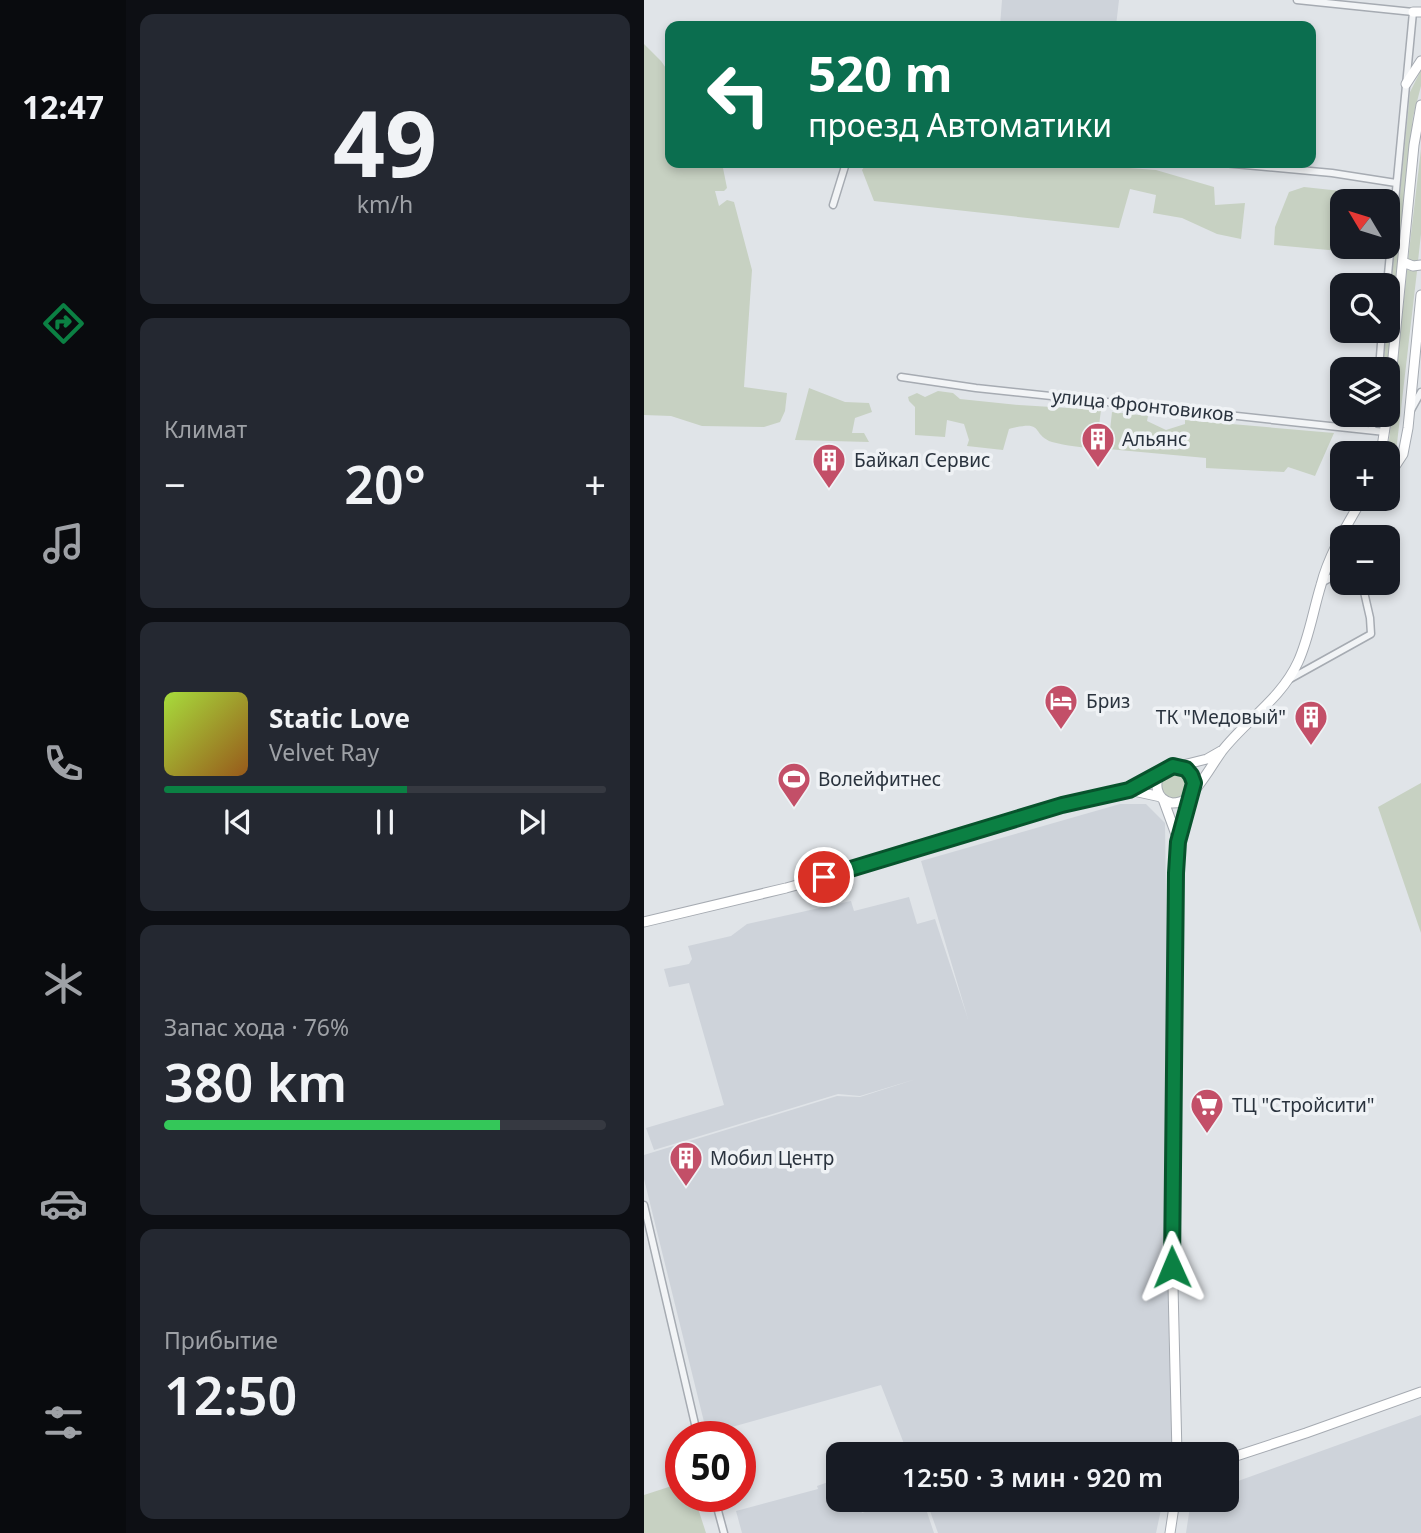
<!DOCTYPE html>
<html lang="ru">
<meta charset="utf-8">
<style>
:root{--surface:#171b24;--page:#242831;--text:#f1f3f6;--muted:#9ea1a6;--line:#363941;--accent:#0b8043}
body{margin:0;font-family:"Noto Sans",sans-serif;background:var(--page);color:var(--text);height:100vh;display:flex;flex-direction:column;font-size:26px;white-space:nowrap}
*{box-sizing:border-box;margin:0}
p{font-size:23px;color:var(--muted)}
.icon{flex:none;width:38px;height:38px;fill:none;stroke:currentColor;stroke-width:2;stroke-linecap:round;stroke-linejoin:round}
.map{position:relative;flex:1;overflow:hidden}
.side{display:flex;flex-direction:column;gap:14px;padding:14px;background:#0d0f14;width:518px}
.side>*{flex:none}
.guide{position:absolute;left:21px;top:21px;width:651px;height:147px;border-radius:14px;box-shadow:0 4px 10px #0003;background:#0b6e4f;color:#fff;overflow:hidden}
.needle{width:46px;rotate:308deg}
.tools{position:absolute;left:686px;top:189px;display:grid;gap:14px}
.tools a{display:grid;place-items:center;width:70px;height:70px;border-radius:14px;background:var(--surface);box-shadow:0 4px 10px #0003;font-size:35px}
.speed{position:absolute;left:21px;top:1421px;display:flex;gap:14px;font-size:35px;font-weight:700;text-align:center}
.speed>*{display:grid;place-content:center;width:91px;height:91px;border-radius:50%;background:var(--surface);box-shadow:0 4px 10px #0003;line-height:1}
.speed .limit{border:10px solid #d22;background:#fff;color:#111}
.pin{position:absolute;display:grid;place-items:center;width:60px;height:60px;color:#fff;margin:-30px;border:4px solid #fff;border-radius:50%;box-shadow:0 2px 7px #0007}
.me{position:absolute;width:77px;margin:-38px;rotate:359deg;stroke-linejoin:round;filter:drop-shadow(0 0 5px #0008)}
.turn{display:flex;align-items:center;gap:24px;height:147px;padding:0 28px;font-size:32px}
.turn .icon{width:91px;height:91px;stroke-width:2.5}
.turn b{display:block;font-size:49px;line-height:60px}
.big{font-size:52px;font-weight:600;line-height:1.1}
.side .card{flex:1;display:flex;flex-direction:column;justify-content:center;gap:10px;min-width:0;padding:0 24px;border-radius:14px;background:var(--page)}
.side .dial{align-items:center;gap:0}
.dial b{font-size:91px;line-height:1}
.song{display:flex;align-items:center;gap:21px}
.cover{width:84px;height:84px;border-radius:10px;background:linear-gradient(135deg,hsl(80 70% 55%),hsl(30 70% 35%))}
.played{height:7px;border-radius:4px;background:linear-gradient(90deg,var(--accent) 55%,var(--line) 55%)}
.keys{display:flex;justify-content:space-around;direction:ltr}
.heat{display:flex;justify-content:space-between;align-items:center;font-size:38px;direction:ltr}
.charge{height:10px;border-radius:5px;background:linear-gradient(90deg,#34c759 76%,var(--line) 0)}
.trip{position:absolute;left:182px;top:1442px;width:413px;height:70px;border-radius:14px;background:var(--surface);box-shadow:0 4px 10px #0003;font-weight:600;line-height:70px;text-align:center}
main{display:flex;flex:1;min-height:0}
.tab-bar{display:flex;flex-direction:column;width:126px;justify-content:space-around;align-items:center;background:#090b0e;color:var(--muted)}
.tab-bar .icon{width:49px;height:49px}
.tab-bar .current{color:var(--accent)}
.tab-bar b{font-size:32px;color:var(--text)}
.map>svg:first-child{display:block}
.built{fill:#ced3da}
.green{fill:#c7d1c2}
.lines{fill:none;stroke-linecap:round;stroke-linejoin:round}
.minor-casing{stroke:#a6abb2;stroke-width:9}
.secondary-casing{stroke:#a6abb2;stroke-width:11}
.minor{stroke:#f2f4f6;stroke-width:6}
.secondary{stroke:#fff;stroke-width:9}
.route-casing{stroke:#07532c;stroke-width:18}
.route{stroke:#0b8043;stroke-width:12}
.labels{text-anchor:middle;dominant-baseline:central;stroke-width:7;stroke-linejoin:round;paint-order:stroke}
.street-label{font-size:19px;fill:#2a333e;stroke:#eff2f5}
.poi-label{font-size:19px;fill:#2a333e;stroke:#eff2f5;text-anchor:start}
</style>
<main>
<nav class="tab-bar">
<b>12:47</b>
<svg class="icon current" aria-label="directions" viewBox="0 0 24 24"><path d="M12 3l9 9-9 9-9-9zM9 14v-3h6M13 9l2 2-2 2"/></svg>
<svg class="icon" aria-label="music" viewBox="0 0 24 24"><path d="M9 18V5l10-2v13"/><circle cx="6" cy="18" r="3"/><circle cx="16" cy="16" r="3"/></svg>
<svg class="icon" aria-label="phone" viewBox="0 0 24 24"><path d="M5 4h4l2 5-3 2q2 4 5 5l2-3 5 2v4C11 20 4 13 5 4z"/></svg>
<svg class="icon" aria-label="climate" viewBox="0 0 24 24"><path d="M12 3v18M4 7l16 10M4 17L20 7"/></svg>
<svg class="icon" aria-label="car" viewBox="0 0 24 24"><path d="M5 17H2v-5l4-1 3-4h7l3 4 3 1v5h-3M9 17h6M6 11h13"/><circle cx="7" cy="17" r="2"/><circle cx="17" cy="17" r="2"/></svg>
<svg class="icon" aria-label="filters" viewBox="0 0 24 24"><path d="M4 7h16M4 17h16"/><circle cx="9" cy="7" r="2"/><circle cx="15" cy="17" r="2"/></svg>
</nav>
<section class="side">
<div class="card dial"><b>49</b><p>km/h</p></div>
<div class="card"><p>Климат</p>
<div class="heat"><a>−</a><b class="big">20°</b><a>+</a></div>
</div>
<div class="card">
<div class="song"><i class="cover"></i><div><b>Static Love</b><p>Velvet Ray</p></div></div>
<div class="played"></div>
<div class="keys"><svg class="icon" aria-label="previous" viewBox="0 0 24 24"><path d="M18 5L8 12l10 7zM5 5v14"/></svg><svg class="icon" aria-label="pause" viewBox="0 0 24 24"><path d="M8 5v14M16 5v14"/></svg><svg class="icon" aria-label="next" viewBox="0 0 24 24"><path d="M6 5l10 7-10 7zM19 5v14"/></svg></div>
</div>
<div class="card"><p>Запас хода · 76%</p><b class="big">380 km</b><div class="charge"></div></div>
<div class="card"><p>Прибытие</p><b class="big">12:50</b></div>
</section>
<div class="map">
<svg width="777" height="1533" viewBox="0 0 777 1533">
<rect width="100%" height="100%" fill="#e0e4e8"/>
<!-- built -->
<path class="built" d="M358,0H475L472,26H356Z
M476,804H502L521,823L529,1454H264L237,1385L63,1434L0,1179V1155L193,1096L216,1097L272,1079L216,1096L194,1094L10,1150L2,1128L80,1105L45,983L25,987L20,969L45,964L48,959L44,946L87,936L103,924L207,901L210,911L265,897L273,924L291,919L324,1019L277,861Z
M777,1415V1533H542L547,1500H583V1485Z
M194,1465V1500H213L218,1513L255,1500H279L290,1533H98L92,1511L174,1489L173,1486L187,1481L191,1466Z
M282,1500H519L512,1533H294Z"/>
<!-- green -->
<path class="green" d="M0,44L17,61L26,74V163H78L83,188L80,191H71L75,206L83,200L90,202L108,270L100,387L143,393L141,411L136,422L120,427L58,426L27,416L0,415Z
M777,70V86L769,117L743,369H739L766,92Z
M777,149V234L774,261L771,263L764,260Z
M223,163H418L512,170L570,187L571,205L601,203L597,239L573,234L538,218L509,213L512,195L486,189L475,228L230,201L218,170Z
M660,187L734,195L733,201H698V247H729L728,254L630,245L631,227L645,192Z
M763,270L773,271L752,452L744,450Z
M165,388L201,402L225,403L228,412L211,418L208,433H220L225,442L151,440Z
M294,391L309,393L316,399L375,405L457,410L452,449C438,447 422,446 408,442C386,434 402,419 365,429L359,450L323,446L325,440L320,424L303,420L301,437L271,435V407L265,401L264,397L273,393L281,397Z
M468,412L504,416L503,421L522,430L541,424V420L690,433L671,476L644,467L640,472L562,468V458L464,449Z
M516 785a14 14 0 1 1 28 0a14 14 0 1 1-28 0Z
M777,783V933L734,807Z
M37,1483V1496H50L62,1533H0V1495Z"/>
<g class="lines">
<defs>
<path id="minor" d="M653,0L769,12L743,285
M579,163L688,173L752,183
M189,205L202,163
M735,369L738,331
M257,377L332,388L741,432
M767,410L777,392
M728,430L730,415
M677,583L688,577H698
M646,679L727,634L726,618L718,583
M0,1205L54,1437
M70,1496L80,1533"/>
<path id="secondary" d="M769,12H777
M762,84L777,61
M759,262L769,266L777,265
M744,408L770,145L777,105
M737,453L743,415
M744,454L752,456L759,454
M744,477L759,454L764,428L777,295
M535,766L563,759L577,751
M485,790L517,797
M548,792C551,772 537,760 519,770C509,781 511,800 528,803C533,803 539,802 543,798C557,786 567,766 578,751C602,720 637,699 654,662C665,638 669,611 677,585C685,554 702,527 718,499
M519,799L534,840
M0,922L142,888L244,860L418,805L485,790L515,774
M533,1454L528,1244L532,874L534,842L547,794
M583,1459L662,1433L777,1392
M526,1533L531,1500"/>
</defs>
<!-- minor casing -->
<use href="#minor" class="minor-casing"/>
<!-- secondary casing -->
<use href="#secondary" class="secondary-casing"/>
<!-- minor -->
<use href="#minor" class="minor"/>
<!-- secondary -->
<use href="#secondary" class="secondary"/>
</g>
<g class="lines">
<defs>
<path id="route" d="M180,877L418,805L485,790L529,766L542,769L547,775L550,783L534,842L532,873L528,1267"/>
</defs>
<!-- route casing -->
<use href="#route" class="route-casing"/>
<!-- route -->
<use href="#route" class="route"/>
</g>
<!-- icons -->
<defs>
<symbol id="building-pin" viewBox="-11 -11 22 30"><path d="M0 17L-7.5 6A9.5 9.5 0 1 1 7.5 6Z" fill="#c34f68" stroke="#eff2f5"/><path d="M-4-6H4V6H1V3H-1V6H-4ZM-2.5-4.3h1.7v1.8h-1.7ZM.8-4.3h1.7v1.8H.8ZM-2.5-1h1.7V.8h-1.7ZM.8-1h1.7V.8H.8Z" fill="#fff"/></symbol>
<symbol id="hotel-pin" viewBox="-11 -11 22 30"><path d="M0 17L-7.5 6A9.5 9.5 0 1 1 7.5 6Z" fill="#c34f68" stroke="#eff2f5"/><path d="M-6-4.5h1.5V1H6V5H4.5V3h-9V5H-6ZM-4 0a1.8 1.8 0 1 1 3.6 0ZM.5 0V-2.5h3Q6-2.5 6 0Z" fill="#fff"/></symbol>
<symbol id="stadium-pin" viewBox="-11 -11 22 30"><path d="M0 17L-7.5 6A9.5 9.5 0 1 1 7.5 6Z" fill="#c34f68" stroke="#eff2f5"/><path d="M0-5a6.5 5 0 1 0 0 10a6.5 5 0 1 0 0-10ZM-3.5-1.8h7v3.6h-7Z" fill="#fff"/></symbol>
<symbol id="supermarket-pin" viewBox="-11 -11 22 30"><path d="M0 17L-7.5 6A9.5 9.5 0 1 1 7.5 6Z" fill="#c34f68" stroke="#eff2f5"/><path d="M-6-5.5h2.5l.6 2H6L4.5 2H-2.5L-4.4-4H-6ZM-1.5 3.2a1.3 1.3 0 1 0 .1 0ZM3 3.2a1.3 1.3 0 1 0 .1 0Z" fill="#fff"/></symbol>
</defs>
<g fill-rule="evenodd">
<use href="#building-pin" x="435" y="420" width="38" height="52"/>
<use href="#building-pin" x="166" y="441" width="38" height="52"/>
<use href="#hotel-pin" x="398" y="682" width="38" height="52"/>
<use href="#building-pin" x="648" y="698" width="38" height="52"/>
<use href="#stadium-pin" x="131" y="760" width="38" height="52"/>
<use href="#supermarket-pin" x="544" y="1086" width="38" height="52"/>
<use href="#building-pin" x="23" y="1139" width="38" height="52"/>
</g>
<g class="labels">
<!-- street labels -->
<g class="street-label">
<text transform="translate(499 405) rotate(6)">улица Фронтовиков</text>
</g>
<!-- poi labels -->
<g class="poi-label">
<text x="478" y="439">Альянс</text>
<text x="210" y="460">Байкал Сервис</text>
<text x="442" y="701">Бриз</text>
<text x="642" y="717" text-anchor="end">ТК "Медовый"</text>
<text x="174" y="779">Волейфитнес</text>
<text x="588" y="1105">ТЦ "Стройсити"</text>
<text x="66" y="1158">Мобил Центр</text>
</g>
</g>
</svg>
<div class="tools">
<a><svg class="needle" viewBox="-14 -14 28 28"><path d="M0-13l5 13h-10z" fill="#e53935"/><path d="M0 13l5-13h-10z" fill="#9ea1a6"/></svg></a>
<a><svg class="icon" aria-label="search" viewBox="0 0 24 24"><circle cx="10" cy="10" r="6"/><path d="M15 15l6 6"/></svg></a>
<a><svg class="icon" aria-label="layers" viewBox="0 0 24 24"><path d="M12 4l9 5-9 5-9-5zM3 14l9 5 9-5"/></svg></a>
<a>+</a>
<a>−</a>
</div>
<div class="speed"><div class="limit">50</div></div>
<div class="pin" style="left:180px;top:877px;background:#d93025"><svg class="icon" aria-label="arrive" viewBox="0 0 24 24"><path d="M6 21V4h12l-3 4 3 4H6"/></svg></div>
<svg class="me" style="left:528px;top:1267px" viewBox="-20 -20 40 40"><path d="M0-17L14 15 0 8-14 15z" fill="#0b8043" stroke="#fff" stroke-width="4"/></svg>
<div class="trip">12:50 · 3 мин · 920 m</div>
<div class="guide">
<div class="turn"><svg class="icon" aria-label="left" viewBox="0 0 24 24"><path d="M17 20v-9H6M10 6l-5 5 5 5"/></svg><div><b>520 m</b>проезд Автоматики</div></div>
</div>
</div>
</main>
